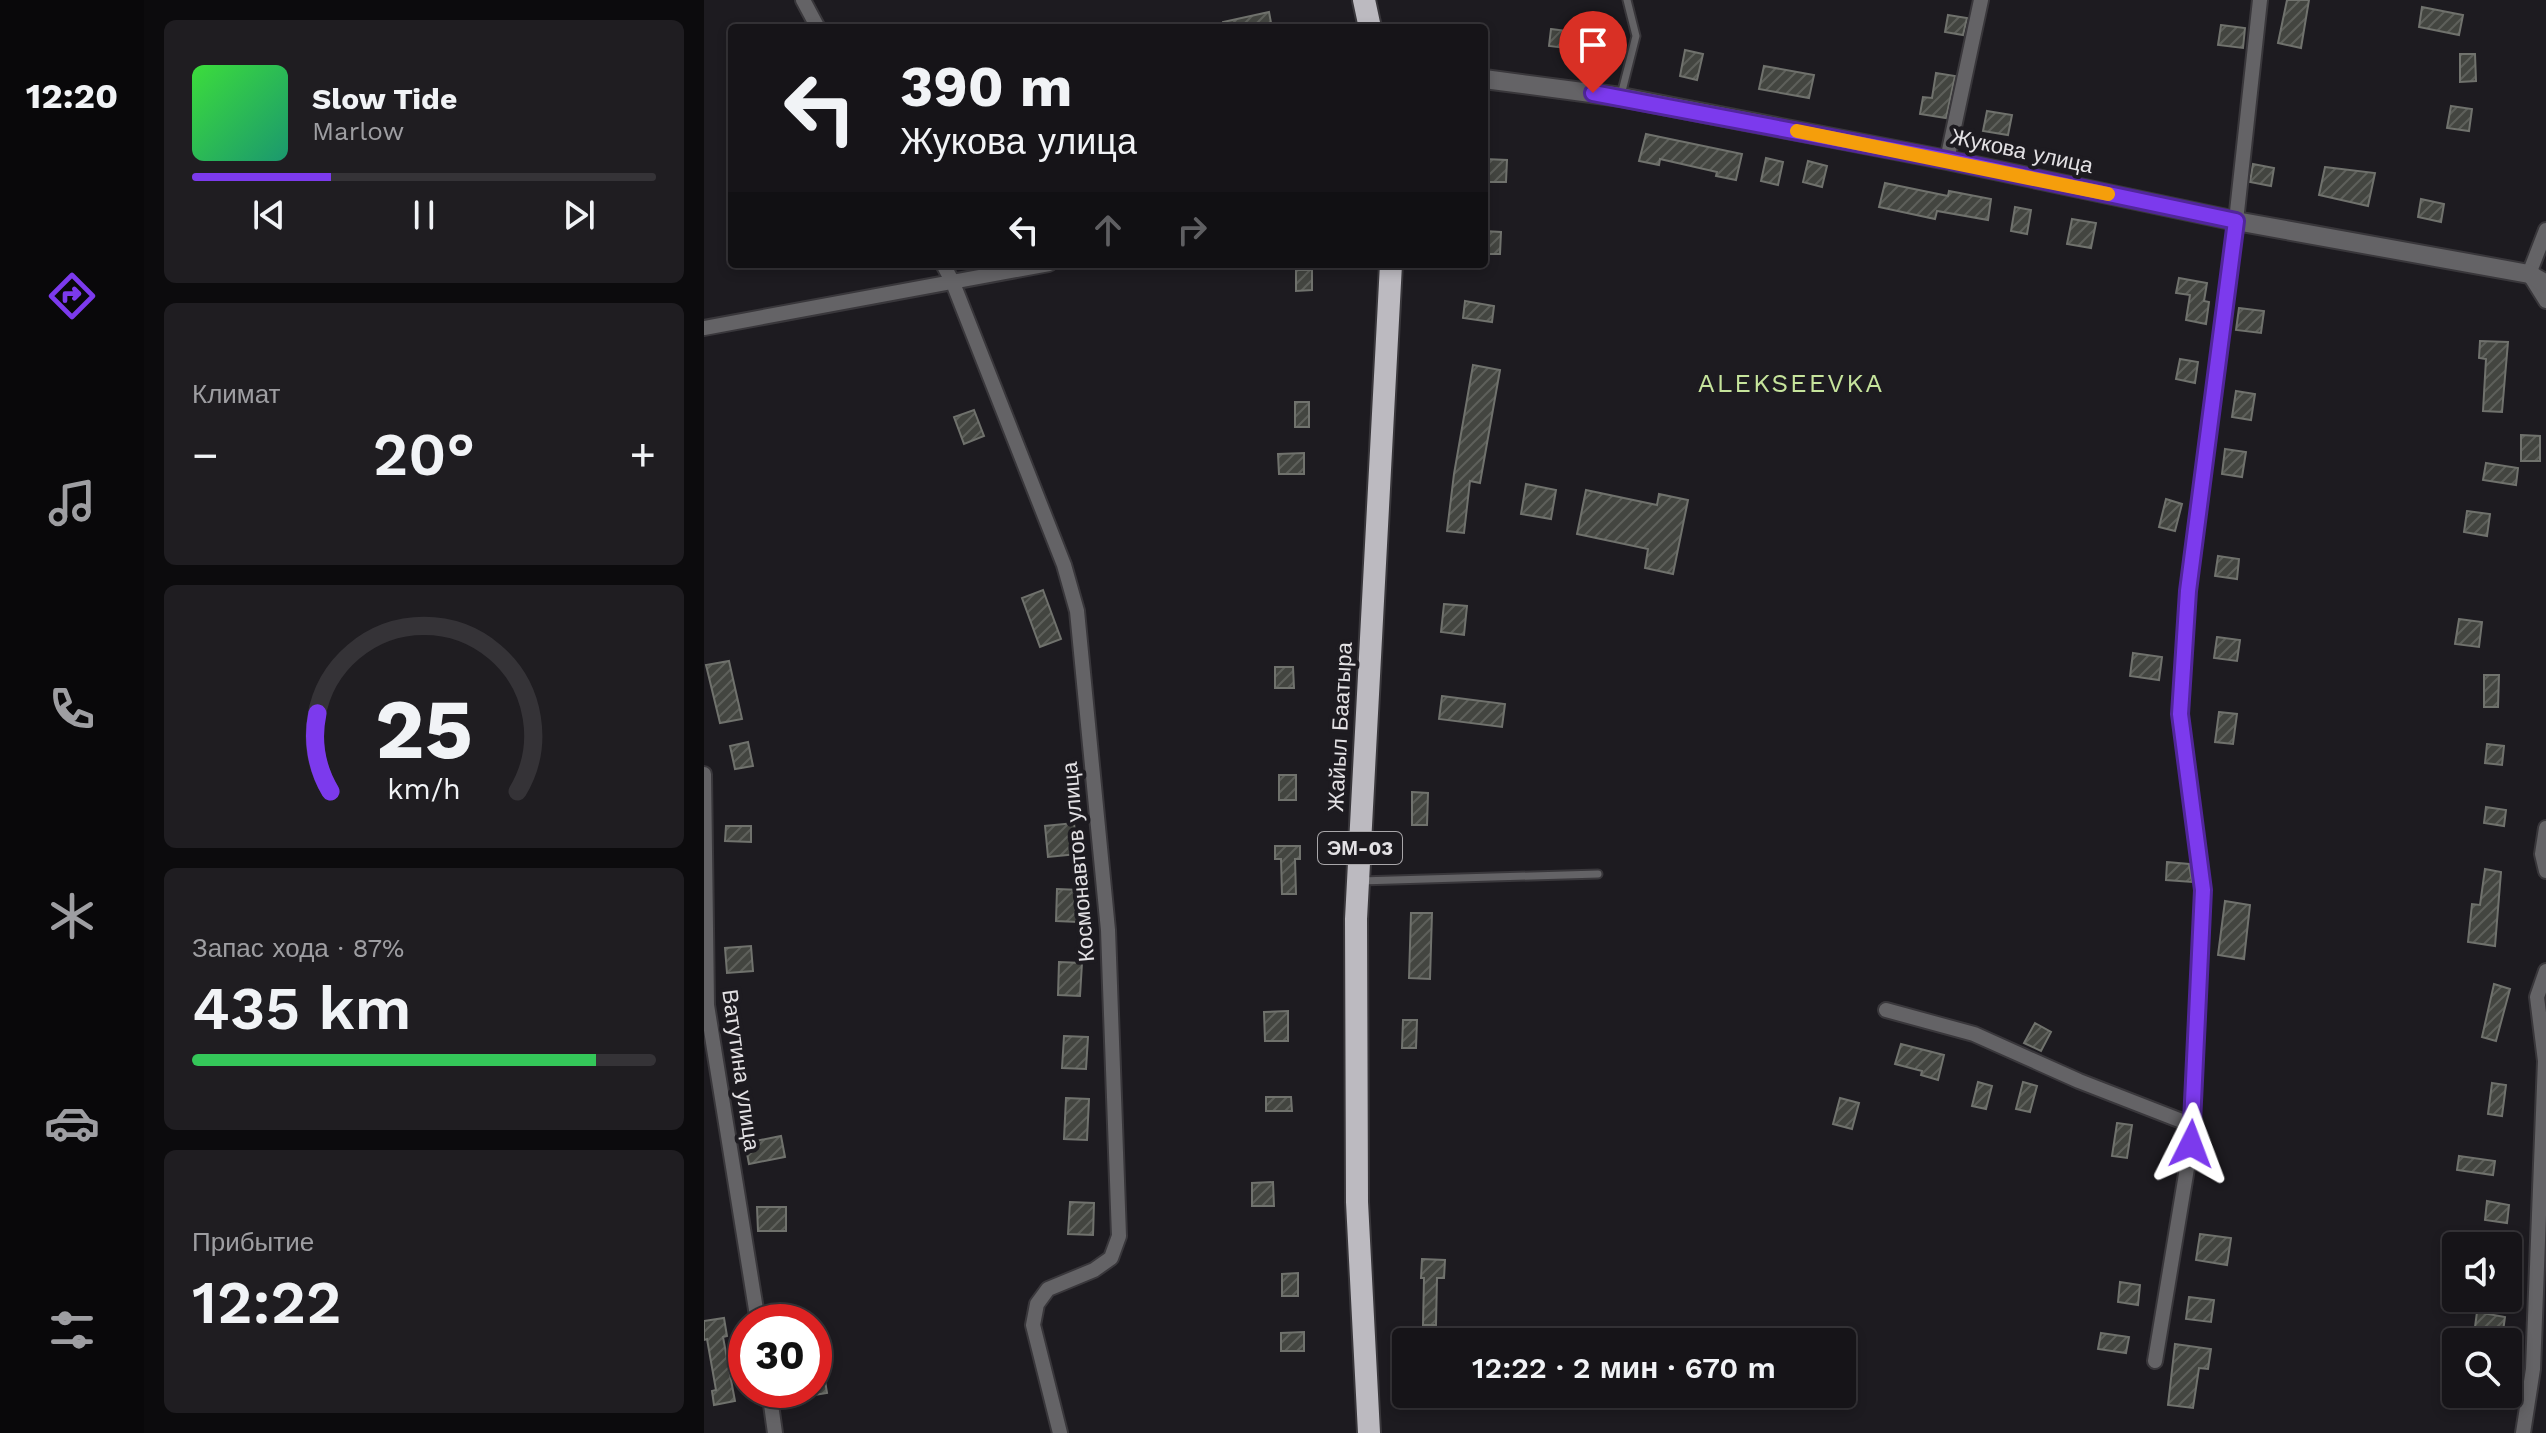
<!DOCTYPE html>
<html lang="ru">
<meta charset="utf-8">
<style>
:root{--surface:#161418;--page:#1f1d21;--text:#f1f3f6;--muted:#9e9ea2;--line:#353337;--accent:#7c3aed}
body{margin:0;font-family:"Work Sans",sans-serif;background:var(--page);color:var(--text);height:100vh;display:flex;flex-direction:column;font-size:30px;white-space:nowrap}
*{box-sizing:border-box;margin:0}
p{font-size:26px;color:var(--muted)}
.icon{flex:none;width:44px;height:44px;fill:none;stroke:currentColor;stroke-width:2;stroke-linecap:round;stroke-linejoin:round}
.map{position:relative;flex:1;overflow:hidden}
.side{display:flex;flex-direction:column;gap:20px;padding:20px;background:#0c0b0d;width:560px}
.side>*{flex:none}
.banner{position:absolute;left:24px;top:24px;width:760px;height:244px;border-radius:8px;box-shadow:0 4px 12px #0003,0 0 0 2px var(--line);background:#161418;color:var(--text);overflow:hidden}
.tools{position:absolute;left:1738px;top:1232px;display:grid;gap:16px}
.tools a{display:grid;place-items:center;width:80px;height:80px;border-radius:8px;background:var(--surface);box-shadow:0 4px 12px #0003,0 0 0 2px var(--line);font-size:40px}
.speed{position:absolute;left:24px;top:1304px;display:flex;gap:16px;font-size:40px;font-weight:700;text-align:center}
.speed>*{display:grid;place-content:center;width:104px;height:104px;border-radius:50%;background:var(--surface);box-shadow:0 4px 12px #0003,0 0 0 2px var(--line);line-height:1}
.speed .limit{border:12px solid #d22;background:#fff;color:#111}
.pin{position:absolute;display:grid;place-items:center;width:68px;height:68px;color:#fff;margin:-82px -34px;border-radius:50% 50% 50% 0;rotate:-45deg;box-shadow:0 0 8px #0007}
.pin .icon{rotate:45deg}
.me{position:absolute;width:88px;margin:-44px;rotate:3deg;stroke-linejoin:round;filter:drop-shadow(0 0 6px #0008)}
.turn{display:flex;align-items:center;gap:28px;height:168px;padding:0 40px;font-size:36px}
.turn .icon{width:104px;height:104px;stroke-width:2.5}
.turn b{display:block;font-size:56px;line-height:68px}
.lanes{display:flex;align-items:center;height:76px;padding:0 40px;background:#0003;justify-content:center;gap:40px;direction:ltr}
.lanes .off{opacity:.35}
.big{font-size:60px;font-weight:600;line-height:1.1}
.side .card{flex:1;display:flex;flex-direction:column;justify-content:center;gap:12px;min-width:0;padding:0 28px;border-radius:12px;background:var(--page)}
.side .dial{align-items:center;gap:0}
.dial svg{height:208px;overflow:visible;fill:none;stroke:var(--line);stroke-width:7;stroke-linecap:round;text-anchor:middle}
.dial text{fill:var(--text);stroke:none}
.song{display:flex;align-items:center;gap:24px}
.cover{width:96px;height:96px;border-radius:12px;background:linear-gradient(135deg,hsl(120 70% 55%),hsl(160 70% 35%))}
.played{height:8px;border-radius:4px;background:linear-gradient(90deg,var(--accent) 30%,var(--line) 30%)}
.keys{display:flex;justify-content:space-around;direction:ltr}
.heat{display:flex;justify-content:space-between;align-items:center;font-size:44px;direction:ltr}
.charge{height:12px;border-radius:6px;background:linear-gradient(90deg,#34c759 87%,var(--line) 0)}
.trip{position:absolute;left:688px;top:1328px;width:464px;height:80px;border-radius:8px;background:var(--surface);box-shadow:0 4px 12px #0003,0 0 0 2px var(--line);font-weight:600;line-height:80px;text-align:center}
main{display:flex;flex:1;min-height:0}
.menu{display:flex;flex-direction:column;width:144px;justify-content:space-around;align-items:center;background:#09080a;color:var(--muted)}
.menu .icon{width:56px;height:56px}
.menu .current{color:var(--accent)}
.menu b{font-size:36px;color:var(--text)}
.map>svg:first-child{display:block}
.building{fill:url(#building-hatch);stroke:#70726d;stroke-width:2}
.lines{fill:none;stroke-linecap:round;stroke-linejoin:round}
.service-casing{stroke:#39373b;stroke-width:11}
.minor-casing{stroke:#39373b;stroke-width:18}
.tertiary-casing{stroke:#39373b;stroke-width:22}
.trunk-casing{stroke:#39373b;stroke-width:26}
.service{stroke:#646366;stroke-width:7}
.minor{stroke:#646366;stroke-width:14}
.tertiary{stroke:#646366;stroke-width:18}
.trunk{stroke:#bcbac0;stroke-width:22}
.route-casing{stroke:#51269a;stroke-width:20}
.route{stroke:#7c3aed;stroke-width:14}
.slow{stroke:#f59e0b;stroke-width:14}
.labels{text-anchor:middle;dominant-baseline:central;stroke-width:8;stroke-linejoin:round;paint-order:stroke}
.shield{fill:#1d1b20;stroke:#a8a6a9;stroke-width:2}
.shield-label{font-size:20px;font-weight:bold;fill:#e3e1e4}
.street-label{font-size:22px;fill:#e3e1e4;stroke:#1d1b20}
.quarter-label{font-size:26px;letter-spacing:2px;fill:#c6e49c;stroke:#1d1b20}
</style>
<main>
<nav class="menu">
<b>12:20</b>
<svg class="icon current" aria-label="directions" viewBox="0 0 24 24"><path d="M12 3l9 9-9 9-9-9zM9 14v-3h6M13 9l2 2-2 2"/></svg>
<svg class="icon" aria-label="music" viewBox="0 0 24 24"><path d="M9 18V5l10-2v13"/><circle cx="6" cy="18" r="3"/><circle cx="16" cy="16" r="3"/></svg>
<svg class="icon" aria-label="phone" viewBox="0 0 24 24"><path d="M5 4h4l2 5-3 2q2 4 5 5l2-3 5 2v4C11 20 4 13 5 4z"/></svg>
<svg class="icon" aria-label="climate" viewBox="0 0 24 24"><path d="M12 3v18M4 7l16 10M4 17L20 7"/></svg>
<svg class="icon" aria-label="car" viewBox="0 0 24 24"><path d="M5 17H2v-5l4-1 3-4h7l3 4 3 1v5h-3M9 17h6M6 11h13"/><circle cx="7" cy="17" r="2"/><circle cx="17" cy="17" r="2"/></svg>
<svg class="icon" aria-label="filters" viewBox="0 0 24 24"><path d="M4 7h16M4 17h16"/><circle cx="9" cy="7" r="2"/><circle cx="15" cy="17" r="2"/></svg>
</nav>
<section class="side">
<div class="card">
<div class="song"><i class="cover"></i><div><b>Slow Tide</b><p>Marlow</p></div></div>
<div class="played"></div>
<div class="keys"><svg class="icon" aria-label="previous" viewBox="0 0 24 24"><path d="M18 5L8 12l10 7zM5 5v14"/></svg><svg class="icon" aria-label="pause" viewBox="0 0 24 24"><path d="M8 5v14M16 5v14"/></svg><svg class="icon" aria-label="next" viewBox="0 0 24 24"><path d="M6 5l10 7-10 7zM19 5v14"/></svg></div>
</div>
<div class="card"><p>Климат</p>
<div class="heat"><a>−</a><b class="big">20°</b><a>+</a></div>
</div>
<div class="card dial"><svg viewBox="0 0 100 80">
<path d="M14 69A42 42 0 1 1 86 69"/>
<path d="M14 69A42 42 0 0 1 9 39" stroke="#7c3aed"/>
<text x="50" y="56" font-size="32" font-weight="700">25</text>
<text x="50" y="72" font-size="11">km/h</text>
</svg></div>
<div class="card"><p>Запас хода · 87%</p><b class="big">435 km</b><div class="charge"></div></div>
<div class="card"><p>Прибытие</p><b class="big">12:22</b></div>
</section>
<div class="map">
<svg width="1842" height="1433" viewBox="0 0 1842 1433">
<defs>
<pattern id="building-hatch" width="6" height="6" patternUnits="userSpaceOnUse" patternTransform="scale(2)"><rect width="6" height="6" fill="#434540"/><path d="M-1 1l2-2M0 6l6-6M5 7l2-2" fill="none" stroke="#5e605b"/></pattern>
</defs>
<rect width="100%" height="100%" fill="#1d1b20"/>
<!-- building -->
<path class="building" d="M1583,0H1605L1597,48L1574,43Z
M1718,7L1759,15L1755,35L1715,27Z
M565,12L568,28H519V22Z
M1244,15L1263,18L1259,35L1241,32Z
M1517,25L1541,28L1539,48L1514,45Z
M847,29L888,34L886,51L845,46Z
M981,50L999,54L993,80L976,76Z
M1756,54H1771L1772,81L1756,82Z
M1060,66L1110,75L1105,98L1055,89Z
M1232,73L1251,76L1242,118L1216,114L1219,97L1228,98Z
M1747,106L1768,109L1765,131L1743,128Z
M1283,111L1308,115L1304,135L1279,131Z
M942,134L1038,154L1032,180L1012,176L1013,172L956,159L955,165L935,161Z
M1062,158L1079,162L1074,185L1057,181Z
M781,159L803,160L802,182H780Z
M1104,161L1123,166L1118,187L1099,182Z
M1549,164L1570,168L1567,186L1546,182Z
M1621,167L1671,173L1664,206L1615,195Z
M1181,183L1244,196L1245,191L1287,199L1284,220L1233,211L1231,219L1175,207Z
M1717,199L1740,204L1737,222L1714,217Z
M1311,207L1327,210L1323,234L1307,231Z
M1368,219L1392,223L1387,248L1363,244Z
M780,231L797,232L796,254H780Z
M592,270H608V290L592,291Z
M1475,278L1503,283L1500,301L1505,302L1502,324L1482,320L1486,295L1472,293Z
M761,301L790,306L788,322L759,318Z
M1535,308L1560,311L1557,333L1532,330Z
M1776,341L1804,342L1798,412L1779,411L1782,359L1775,358Z
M1476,359L1494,362L1491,383L1472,379Z
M769,365L796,370L776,483L766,481L760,533L743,531L750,474Z
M1532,391L1551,394L1547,420L1528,417Z
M591,402H605V427H591Z
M270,410L280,436L260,444L250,417Z
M1817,435L1836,436V461H1817Z
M1521,449L1542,452L1538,477L1518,474Z
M600,453V474H575L574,454Z
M1782,463L1814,468L1812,485L1779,480Z
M822,484L852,490L847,519L817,514Z
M882,490L953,505L955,494L984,500L969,574L941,568L944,549L873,534Z
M1462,499L1478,504L1471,531L1455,527Z
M1763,511L1786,514L1783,536L1760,532Z
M1514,556L1535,559L1533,579L1511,576Z
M339,590L357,639L336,647L318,598Z
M740,604L763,606L760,635L737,632Z
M1755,619L1778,622L1775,647L1751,644Z
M1513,637L1536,640L1533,661L1510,658Z
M1429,653L1458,657L1455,680L1426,676Z
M25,661L38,719L16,723L2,665Z
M571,667H589L590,688H571Z
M1780,675H1795L1794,707H1780Z
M738,696L801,704L798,727L735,719Z
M1515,712L1533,714L1529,744L1511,742Z
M44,742L49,766L31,769L26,746Z
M1783,744L1800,746L1798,765L1781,763Z
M575,775H592V800H575Z
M708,792L724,793L723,825H708Z
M1782,807L1802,810L1800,826L1780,823Z
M370,823L373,854L344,857L341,826Z
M22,826H47V842L21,841Z
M571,846H596V859H591L592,894H578L577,859H571Z
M1463,862L1485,864L1488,882L1462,880Z
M1781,869L1797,872L1791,946L1764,942L1768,904L1776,905Z
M353,889L376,890L374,922L352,921Z
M1521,901L1546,905L1540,959L1514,955Z
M707,913H728L726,979L705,978Z
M47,946L49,971L23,973L21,948Z
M355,962L378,963L376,996L354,995Z
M1790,984L1806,989L1792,1041L1778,1037Z
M584,1011V1041H561L560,1012Z
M699,1020H713L712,1048H698Z
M1331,1023L1347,1032L1337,1051L1320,1043Z
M360,1036L384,1037L382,1069L358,1068Z
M1197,1044L1240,1055L1234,1080L1217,1075L1218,1071L1191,1064Z
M1274,1082L1288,1086L1282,1109L1268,1106Z
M1319,1082L1333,1086L1326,1112L1312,1109Z
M1788,1083L1802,1085L1798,1116L1784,1114Z
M562,1097H587L588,1111H562Z
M362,1098L385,1099L383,1140L360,1139Z
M1136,1098L1155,1103L1148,1129L1129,1124Z
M1413,1123L1428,1125L1423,1158L1408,1156Z
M77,1136L81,1157L45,1164L41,1143Z
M1755,1156L1791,1161L1789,1175L1753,1170Z
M569,1182L570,1206H548V1183Z
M1783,1201L1805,1205L1803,1223L1781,1220Z
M366,1202L390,1203L389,1235L364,1234Z
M53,1207H82V1231H54Z
M1496,1234L1527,1238L1523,1265L1492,1260Z
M718,1259L741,1260L740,1278H733L732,1325H719L720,1278H717Z
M594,1273V1296H578V1274Z
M1416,1282L1436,1285L1434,1305L1414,1302Z
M1485,1297L1510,1300L1507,1322L1482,1319Z
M1773,1312L1801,1317L1799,1331L1771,1327Z
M20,1318L23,1336L19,1337L31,1401L10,1405L8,1391L12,1390L3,1339L0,1340V1321Z
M600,1332V1351H577V1333Z
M1397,1333L1425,1337L1422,1353L1394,1349Z
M1471,1344L1507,1349L1504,1369L1495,1368L1489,1408L1464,1405Z
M117,1356L123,1393L110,1395V1357Z"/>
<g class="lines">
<defs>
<path id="service" d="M917,95L932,36L923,0
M656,881L894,874"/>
<path id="minor" d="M99,0L114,28
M1243,160L1277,0
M1842,230L1825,274L1842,301
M239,264L249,283L360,565L373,611L404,930L415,1236L407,1258L390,1270L344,1289L333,1304L329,1325L356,1433
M0,328L345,264
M0,774L3,1005L54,1322
M1842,828L1838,854L1842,871
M1182,1010L1270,1034L1375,1081L1488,1125
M1451,1361L1487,1144L1499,890L1476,714L1484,591L1532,221L1556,0
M65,1390L71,1433
M1819,1433L1829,1369L1841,1061L1833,997L1842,971"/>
<path id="tertiary" d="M780,79L917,97L1243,160L1532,221L1825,274L1842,284"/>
<path id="trunk" d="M660,0L666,28
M665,1433L653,1202L652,919L687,264"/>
</defs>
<!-- service casing -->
<use href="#service" class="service-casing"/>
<!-- minor casing -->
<use href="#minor" class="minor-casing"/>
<!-- tertiary casing -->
<use href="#tertiary" class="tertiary-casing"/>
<!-- trunk casing -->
<use href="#trunk" class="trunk-casing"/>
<!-- service -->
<use href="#service" class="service"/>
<!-- minor -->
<use href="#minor" class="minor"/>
<!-- tertiary -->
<use href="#tertiary" class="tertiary"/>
<!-- trunk -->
<use href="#trunk" class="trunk"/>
</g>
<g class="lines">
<defs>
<path id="route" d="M889,93L1243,160L1532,221L1484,591L1476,714L1499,890L1487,1144"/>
</defs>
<!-- route casing -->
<use href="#route" class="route-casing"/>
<!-- route -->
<use href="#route" class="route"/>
<!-- slow -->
<path class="slow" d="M1093,131L1404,194"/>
</g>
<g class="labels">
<!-- shield labels -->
<rect class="shield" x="614" y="832" width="84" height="32" rx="6"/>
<g class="shield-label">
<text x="656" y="848">ЭМ-03</text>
</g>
<!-- street labels -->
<g class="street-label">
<text transform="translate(1318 151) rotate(12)">Жукова улица</text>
<text transform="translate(636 727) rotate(-87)">Жайыл Баатыра</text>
<text transform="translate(374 862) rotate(-95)">Космонавтов улица</text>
<text transform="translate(37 1070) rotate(82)">Ватутина улица</text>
</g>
<!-- quarter labels -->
<g class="quarter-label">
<text x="1087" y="383">ALEKSEEVKA</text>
</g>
</g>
</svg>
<div class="tools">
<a><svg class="icon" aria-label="sound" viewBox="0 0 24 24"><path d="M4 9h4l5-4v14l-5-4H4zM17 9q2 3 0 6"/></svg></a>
<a><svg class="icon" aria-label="search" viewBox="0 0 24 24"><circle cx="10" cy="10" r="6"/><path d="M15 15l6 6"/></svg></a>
</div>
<div class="speed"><div class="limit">30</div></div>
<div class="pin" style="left:889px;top:93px;background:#d93025"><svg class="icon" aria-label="arrive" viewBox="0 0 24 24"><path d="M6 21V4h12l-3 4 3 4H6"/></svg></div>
<svg class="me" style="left:1487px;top:1144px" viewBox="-20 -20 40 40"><path d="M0-17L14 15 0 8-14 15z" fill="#7c3aed" stroke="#fff" stroke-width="4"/></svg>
<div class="trip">12:22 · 2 мин · 670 m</div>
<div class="banner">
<div class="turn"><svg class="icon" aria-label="left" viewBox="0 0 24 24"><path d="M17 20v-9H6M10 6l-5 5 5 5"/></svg><div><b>390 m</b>Жукова улица</div></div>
<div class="lanes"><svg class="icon" aria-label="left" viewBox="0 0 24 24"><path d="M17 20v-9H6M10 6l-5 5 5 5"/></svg><svg class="icon off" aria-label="ahead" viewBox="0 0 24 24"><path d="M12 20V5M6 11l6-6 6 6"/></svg><svg class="icon off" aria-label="right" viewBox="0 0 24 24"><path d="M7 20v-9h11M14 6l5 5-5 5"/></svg></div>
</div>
</div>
</main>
